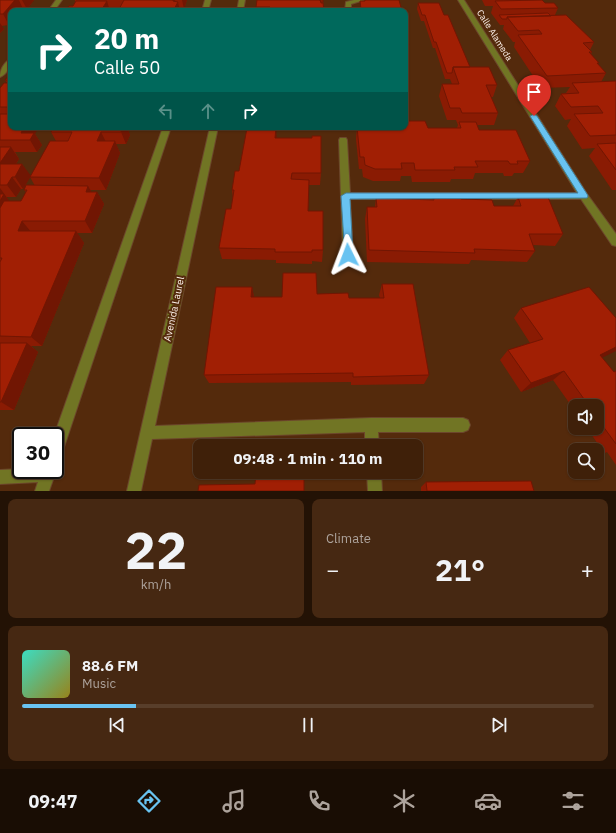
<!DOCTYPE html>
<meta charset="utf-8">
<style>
:root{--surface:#3f2009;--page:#462812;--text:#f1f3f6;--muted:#ada39c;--line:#583e2a;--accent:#69c3f1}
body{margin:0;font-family:"IBM Plex Sans",sans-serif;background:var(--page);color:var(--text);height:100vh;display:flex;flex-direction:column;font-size:15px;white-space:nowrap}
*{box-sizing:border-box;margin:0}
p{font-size:13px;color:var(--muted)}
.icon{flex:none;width:22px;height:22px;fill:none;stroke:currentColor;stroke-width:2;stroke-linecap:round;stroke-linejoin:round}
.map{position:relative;height:491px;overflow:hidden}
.panel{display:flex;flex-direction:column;gap:8px;padding:8px;background:#231205;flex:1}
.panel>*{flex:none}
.banner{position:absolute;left:8px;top:8px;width:400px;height:122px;border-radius:8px;box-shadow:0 1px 3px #0004,0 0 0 1px var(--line);background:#00695c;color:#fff;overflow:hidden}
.fabs{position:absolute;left:568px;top:399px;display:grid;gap:8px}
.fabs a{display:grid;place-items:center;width:36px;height:36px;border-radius:8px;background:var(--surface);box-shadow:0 1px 3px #0004,0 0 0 1px var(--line);font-size:20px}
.speed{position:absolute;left:12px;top:427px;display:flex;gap:8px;font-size:20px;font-weight:700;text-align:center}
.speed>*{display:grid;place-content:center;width:52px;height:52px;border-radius:50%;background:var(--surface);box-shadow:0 1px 3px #0004,0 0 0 1px var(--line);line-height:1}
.speed .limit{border:2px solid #111;border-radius:6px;background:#fff;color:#111}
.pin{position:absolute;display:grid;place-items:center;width:34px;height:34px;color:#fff;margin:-41px -17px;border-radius:50% 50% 50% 0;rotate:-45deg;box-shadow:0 0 4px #0007}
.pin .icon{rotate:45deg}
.me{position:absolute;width:44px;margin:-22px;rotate:357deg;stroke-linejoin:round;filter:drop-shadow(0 0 3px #0008)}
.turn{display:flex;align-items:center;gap:14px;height:84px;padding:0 20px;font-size:18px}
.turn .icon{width:52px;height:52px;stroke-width:2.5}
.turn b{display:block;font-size:28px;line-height:34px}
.lanes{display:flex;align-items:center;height:38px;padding:0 20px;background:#0003;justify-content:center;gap:20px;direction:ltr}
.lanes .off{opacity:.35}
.big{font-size:30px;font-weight:700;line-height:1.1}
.panel .tile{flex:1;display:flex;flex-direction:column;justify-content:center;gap:6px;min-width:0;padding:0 14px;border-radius:8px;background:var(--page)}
.panel .dial{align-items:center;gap:0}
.dial b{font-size:52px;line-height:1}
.song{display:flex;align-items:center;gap:12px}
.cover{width:48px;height:48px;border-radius:6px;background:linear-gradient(135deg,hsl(170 70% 55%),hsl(50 70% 35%))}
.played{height:4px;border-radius:2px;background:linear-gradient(90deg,var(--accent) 20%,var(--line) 20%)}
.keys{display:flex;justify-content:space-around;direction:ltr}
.heat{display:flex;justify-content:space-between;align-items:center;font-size:22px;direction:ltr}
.panel .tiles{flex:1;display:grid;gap:8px;grid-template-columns:1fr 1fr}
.tile:last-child{grid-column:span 2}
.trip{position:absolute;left:193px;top:439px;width:230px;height:40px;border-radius:8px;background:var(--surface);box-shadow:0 1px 3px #0004,0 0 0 1px var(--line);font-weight:700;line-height:40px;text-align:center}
.tab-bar{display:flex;height:64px;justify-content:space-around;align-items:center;background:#190d04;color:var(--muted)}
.tab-bar .icon{width:28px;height:28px}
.tab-bar .on{color:var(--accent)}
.tab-bar b{font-size:18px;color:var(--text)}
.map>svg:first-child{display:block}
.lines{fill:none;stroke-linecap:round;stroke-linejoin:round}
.minor-casing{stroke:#6c462b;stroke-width:2}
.minor{fill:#717524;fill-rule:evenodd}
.wall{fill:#8a1b03;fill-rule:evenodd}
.shaded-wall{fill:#711603}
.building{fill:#a11f04;stroke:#711603}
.route{fill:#69c3f1;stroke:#447f9d}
.labels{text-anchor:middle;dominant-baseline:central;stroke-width:4;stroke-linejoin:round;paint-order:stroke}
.far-street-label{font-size:9px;fill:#fef3ec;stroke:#542a0c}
.street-label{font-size:10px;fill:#fef3ec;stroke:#542a0c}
</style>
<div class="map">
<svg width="616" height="491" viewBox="0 0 616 491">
<rect width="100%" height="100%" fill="#542a0c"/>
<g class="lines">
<defs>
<path id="minor" d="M56,0H62L54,11H48Z
M205,0H211L208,11H202Z
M239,0H245L243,11H237Z
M354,0H364L351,4V11H345L346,2Z
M458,0H464L587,194L616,234V246L612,245L581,199H350L353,255L352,258H344L343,255L339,140L340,138H346L347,140L350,193H577Z
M11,59C11,66 7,74 0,77C0,70 4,62 11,59Z
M163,127H171L62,453L60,458L55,460L54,436Z
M210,127H218L155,426L371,418H463L468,420L470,425L468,430L463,432H378L379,446H365V432L152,439L141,491H127Z
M55,468V474L49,491H35L38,482L0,484V470L21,469V470H55Z
M367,472H381L382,491H368Z"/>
</defs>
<!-- minor casing -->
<use href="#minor" class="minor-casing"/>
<!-- minor -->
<use href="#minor" class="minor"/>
</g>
<!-- wall -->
<path class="wall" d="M0,0H34L27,9H23L9,25L1,26L4,29L0,33Z
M75,0H187L184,9H180V11L110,9V11H65L73,6L75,2Z
M323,0L324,11H257L256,7Z
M482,0H542L545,3L558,8L555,15L594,42L590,50L592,52L591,54L598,64L606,73L601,82L616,81V190H612L589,156L595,148L582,149L567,126L571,119L565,120L555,106L561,94L566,93L570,87L541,88L514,47L515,42H513L503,29L504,25H500L491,13L493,6H485Z
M418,3L444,15L470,67L497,85L493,97H491L498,113L494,125H477L479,130L530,161L523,173H514L512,176H504L503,173H475L473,179H451L450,182H412L411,176H401L400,181H373L363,177L362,169H359L356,139L357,127H405V121L428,128H457L458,125L456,120H447L439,96L442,84H452L450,79H445L435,48H433L424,21H421L417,9Z
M405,35L409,45L407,57H405Z
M11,73V127L35,134L42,145L37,152H15L19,159L16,164H22L30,176L56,141L51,132L54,127H127L130,135L126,144H116L120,153L106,190H90L91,192H97L104,204L92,233H77L84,243L42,346H31L38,352L14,410H0V88L7,83L5,80ZM30,177L35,186L24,190L26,192L21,201H9L7,198V197H16L21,189H23Z
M277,138L321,173L320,185H309L308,211L323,250L322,262L312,261V264L276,263V260L222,259L219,248L231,209L233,198L232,190L239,171Z
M433,196L461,199L494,206H513L518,197L563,234L555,246L533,245L535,251L527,262L471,260L469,264L367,262L365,219L367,207H375L376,198L432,199Z
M382,284L429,375L424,384L351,385V382L209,383L204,375L252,287L254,297H282L317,294L349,298H380L379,295Z
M521,308L602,358L614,372L616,371V465L607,452L605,453L602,450L587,428H597V406H575V411L553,380L521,392L500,360L508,350L530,343L514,318Z
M426,482L534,491H421V487Z"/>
<!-- shaded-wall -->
<path class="shaded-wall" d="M15,0H19L23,9L21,11H11V23L9,25L3,14Z
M22,0H34L27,9Z
M173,0H175L176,6L178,2L180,11H173Z
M182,0H187L184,9Z
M107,1L110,11H103L102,9Z
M0,23L4,29L0,33Z
M24,127H39L35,134L42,145L37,152L30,140L21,133Z
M119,127H127L130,135L126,144Z
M276,128L277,141L275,138Z
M101,132L107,144L97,141Z
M115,141L120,153L106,190L99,178Z
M11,147L19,159L8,176L0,164V163Z
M22,164L31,176L23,189L15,177Z
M12,177L21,189L16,197L7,185Z
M88,186L95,198L97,192L104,204L92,233L85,221L86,192Z
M0,188L13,206L0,229Z
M22,221L32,233L18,231Z
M76,231L84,243L42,346L31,337Z
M252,287L254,297H251Z
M27,343L38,352L14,410L1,402Z
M616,347V351L589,364L600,355Z
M564,371L553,380L521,392L531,383Z"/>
<!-- building -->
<path class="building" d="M0,0H15L3,14H0Z
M124,0H173V1L178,2L173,11H118Z
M257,0H320L321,3H323L324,11H272L273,10H269L270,7H256Z
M320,0H323V2H321Z
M365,0H399L402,11H358V9H361L360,1H365Z
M542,0L545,3H554L558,8L501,9L495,1Z
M76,1H107L102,9H107L106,11H65L69,6H73Z
M418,3H439L444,15H448L470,67H453L452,73H447L436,42H434L425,15H422Z
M548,13L551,16L507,17V19H502L499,15Z
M566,15L594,42L583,43L592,52H589L599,63H597L606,73L547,76L518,35L542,34L539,30L518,31L507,17Z
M405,35H406L409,45H405Z
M453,67H489L497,85H486L498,113H462L460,108H450L442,84H459Z
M11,73V80H5Z
M616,81V135L590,136L574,114L603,113L598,106L571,107L561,94L579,93L572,83Z
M4,83H11V107H0V88Z
M0,114H11V127H24L21,133H34L30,140H0Z
M405,121H425L428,128H461L459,122H476L479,130H516L530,161H517L518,164H510L508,161H475L478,167H454L455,170H415L414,163H401L402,169H375L365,165L364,157H360L357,127H406Z
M54,127H123L121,132H101L97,141H115L99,178L30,177L50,141H68L72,132H51Z
M247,128H276L275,138H312V136H321V173H292L291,179L309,180L308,211H323V250H312V252H275V249L219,248L226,209H231L234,190H232L235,171H239Z
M616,143V170L597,144Z
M0,147H11L0,163Z
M0,164H22L15,177H12L7,185H0Z
M26,185L88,186L86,192H97L85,221H22L18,231H76L31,337L0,336V262L2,258H0V208L4,201H21L27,190H24Z
M0,194H4L0,201Z
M433,196L461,197V199L492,200L494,206H521L518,197H548L563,234H529L535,251L474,249L475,253L369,250L367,207H377L376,198L434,200Z
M283,273H316L317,294L348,293L349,298H384L382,284H413L429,375L353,377V373L204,375L216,287H252L251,297H282Z
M589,287L616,318V347L600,355L614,372L616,371V444L597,418V406H589L564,371L531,383L508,350L543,339L521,308Z
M0,343H27L1,402H0Z
M256,472H304V491H198L199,485L255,484Z
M531,481L534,491H427L426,482Z"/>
<!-- route -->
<path class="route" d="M534,114L537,116L587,194L588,196L587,198L350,199L353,255L352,257H345L341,196L346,193H578L530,116Z"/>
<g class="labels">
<!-- far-street labels -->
<g class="far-street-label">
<text transform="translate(495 35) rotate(58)">Calle Alameda</text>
</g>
<!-- street labels -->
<g class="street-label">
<text transform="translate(174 309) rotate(-78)">Avenida Laurel</text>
</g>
</g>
</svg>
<div class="fabs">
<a><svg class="icon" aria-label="sound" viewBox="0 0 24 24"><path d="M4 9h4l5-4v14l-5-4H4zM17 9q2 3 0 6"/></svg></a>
<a><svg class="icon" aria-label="search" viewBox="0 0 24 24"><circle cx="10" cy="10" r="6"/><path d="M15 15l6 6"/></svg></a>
</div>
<div class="speed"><div class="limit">30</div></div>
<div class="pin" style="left:534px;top:116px;background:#d93025"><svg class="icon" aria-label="arrive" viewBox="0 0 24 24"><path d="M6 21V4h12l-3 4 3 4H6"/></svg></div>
<svg class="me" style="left:348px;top:255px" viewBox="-20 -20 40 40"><path d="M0-17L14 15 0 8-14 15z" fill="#69c3f1" stroke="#fff" stroke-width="4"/></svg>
<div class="trip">09:48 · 1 min · 110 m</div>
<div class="banner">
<div class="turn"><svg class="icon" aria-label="right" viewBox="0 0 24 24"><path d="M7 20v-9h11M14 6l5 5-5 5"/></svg><div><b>20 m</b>Calle 50</div></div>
<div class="lanes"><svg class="icon off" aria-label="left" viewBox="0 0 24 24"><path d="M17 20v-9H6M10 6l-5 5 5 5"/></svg><svg class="icon off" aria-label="ahead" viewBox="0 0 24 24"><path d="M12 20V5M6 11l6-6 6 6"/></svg><svg class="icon" aria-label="right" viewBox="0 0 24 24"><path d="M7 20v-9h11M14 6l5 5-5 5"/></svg></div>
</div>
</div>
<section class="panel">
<div class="tiles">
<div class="tile dial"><b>22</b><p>km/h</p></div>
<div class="tile"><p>Climate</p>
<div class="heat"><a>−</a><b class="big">21°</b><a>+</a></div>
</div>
<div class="tile">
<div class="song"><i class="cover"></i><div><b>88.6 FM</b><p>Music</p></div></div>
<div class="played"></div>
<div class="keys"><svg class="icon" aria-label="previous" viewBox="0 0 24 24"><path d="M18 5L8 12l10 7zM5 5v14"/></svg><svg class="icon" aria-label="pause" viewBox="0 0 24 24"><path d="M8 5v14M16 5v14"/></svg><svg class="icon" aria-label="next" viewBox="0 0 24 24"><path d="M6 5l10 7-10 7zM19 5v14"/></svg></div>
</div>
</div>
</section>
<nav class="tab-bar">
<b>09:47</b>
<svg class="icon on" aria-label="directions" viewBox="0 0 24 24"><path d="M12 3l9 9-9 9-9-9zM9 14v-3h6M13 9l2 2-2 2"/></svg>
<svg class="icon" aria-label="music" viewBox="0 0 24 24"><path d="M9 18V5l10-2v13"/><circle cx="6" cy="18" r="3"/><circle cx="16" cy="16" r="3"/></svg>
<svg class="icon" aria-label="phone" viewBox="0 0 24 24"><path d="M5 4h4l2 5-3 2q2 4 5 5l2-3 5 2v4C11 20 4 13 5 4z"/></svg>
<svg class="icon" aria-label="climate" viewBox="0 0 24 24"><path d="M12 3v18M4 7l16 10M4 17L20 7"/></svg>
<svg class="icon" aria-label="car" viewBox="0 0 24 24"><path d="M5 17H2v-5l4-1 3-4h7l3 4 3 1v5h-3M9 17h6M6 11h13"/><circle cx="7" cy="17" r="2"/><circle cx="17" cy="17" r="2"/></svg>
<svg class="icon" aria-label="filters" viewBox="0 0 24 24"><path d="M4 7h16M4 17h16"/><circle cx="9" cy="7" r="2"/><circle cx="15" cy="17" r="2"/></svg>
</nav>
